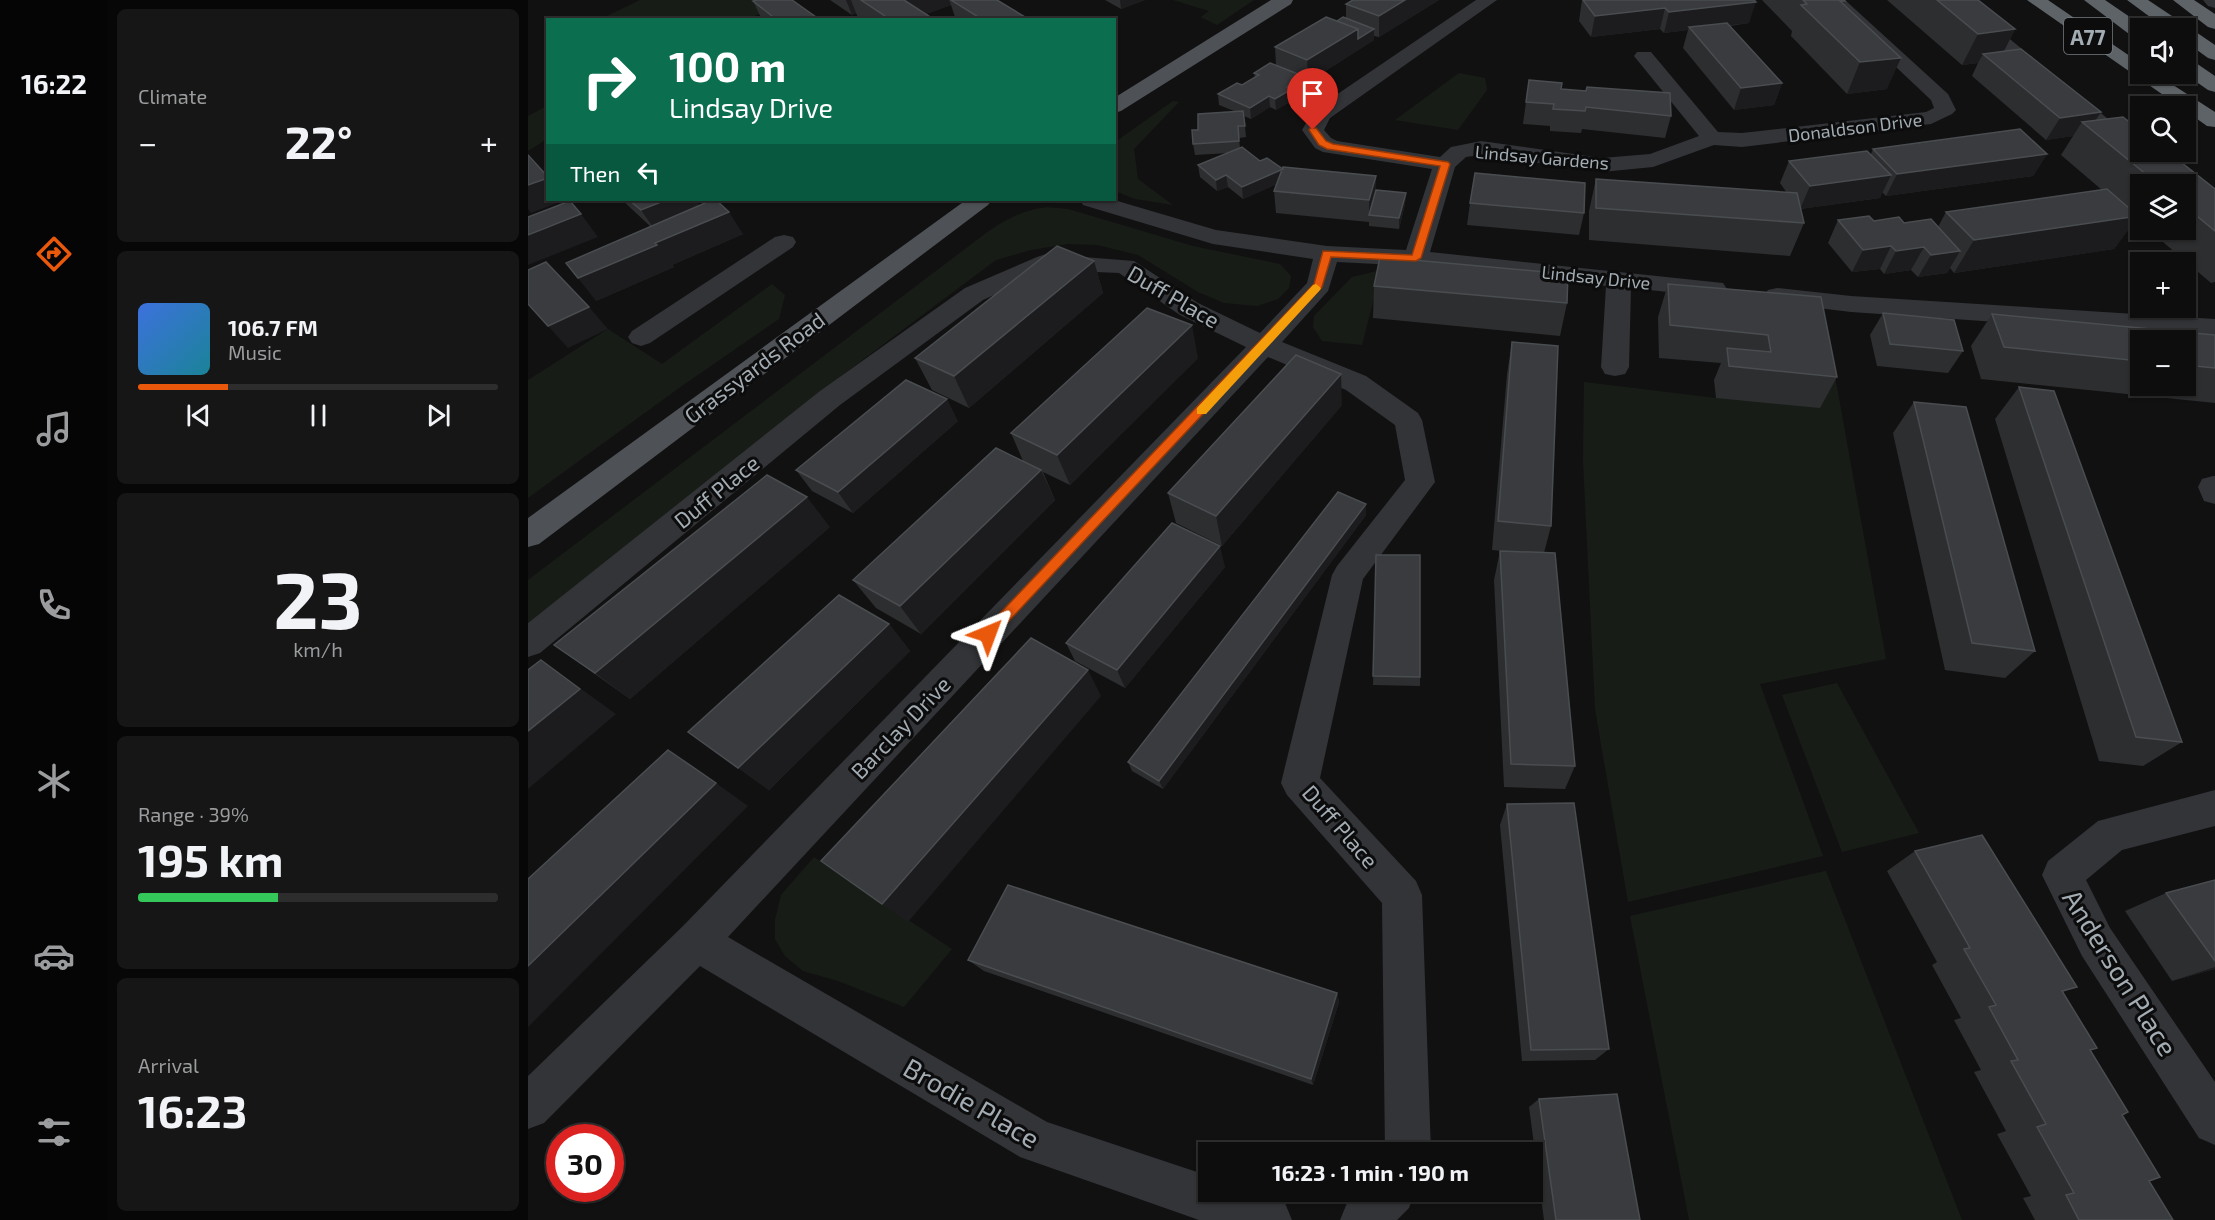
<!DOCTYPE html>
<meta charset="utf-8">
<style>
:root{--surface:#0d0d0e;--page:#161617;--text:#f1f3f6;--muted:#9a9c9e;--line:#2d2d2e;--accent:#ea580c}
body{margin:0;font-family:"Exo 2",sans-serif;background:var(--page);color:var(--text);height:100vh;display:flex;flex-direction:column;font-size:22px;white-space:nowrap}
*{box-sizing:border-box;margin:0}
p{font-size:20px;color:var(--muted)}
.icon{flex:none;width:33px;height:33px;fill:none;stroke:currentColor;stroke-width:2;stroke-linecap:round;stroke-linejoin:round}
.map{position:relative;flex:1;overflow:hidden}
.panel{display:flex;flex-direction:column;gap:9px;padding:9px;background:#070708;width:420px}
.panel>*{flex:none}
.guide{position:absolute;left:18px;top:18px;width:570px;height:183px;border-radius:0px;box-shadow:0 2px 4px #0004,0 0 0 2px var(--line);background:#0b6e4f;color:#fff;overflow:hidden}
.tools{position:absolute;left:1602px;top:18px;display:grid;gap:12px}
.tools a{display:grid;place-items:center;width:66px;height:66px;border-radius:0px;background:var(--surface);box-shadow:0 2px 4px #0004,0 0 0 2px var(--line);font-size:30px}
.speed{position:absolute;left:18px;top:1124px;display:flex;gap:12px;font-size:30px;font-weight:700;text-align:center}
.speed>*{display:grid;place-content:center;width:78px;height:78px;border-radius:50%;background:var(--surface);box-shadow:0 2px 4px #0004,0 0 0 2px var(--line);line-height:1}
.speed .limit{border:9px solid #d22;background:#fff;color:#111}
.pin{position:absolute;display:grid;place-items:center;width:51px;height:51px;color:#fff;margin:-62px -26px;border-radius:50% 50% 50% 0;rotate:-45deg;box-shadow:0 0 6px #0007}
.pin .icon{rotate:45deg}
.me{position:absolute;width:66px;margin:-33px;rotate:44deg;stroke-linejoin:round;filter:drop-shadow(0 0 4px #0008)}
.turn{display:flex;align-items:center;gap:21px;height:126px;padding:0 24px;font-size:27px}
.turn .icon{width:78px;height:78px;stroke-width:2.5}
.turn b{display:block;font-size:42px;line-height:51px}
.then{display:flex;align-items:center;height:57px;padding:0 24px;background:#0003;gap:12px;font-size:22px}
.big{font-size:45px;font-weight:700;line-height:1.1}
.panel .tile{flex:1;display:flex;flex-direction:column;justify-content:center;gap:9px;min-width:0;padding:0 21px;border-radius:9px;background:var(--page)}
.panel .dial{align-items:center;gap:0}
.dial b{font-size:78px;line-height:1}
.song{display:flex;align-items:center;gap:18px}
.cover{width:72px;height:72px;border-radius:9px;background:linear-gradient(135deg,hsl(220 70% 55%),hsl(190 70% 35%))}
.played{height:6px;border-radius:3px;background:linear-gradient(90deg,var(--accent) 25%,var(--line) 25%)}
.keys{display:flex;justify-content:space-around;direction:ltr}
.heat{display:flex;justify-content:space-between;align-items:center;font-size:33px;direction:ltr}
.charge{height:9px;border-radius:4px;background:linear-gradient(90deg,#34c759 39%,var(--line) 0)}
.trip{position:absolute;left:670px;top:1142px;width:345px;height:60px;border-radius:0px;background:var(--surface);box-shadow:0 2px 4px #0004,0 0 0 2px var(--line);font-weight:700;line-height:60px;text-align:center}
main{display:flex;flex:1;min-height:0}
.tab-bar{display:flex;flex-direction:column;width:108px;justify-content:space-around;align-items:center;background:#050506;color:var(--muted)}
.tab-bar .icon{width:42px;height:42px}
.tab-bar .current{color:var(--accent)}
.tab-bar b{font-size:27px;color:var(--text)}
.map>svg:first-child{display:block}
.green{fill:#181c17}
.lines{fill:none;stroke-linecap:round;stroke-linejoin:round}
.minor{fill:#323437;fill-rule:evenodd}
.major{fill:#4e5256;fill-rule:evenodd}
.highway{fill:#5e6368;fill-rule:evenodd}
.wall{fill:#2d2e30;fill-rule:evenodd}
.shaded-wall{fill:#1c1c1e}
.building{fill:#393b3e;stroke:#4a4d50;stroke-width:1.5}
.route{fill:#ea580c;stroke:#983908;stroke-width:1.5}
.slow{fill:#f59e0b}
.labels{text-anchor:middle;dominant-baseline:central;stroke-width:6;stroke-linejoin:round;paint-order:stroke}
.far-street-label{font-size:18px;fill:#a2acb2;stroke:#0c0c0d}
.shield{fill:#0c0c0d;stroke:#757c80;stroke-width:1.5}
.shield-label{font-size:21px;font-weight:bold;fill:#a2acb2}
.street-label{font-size:22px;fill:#a2acb2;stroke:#0c0c0d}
.near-street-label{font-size:27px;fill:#a2acb2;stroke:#0c0c0d}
</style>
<main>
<nav class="tab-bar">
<b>16:22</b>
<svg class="icon current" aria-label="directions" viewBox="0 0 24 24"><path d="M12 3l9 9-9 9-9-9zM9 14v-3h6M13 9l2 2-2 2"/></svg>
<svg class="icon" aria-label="music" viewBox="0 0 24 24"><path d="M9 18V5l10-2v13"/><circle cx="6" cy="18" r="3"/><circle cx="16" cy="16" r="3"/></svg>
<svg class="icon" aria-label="phone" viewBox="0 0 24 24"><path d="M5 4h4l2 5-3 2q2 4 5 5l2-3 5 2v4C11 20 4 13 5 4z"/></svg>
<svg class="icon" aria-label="climate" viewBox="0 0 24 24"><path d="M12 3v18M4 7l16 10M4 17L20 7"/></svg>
<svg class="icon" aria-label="car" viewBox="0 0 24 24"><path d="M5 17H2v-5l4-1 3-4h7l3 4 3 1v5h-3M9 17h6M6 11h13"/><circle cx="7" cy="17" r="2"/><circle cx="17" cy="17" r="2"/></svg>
<svg class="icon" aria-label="filters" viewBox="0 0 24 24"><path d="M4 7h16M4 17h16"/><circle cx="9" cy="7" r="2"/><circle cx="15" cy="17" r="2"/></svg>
</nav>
<section class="panel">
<div class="tile"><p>Climate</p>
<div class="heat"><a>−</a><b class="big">22°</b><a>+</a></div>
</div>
<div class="tile">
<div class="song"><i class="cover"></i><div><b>106.7 FM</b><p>Music</p></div></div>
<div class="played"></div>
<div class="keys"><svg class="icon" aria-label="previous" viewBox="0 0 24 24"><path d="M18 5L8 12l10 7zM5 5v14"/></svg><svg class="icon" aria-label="pause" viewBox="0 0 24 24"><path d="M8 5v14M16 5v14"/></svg><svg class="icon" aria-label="next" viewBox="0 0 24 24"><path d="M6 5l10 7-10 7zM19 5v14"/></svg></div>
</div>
<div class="tile dial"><b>23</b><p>km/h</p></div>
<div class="tile"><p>Range · 39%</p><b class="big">195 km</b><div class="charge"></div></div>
<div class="tile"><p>Arrival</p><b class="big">16:23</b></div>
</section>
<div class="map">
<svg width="1687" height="1220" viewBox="0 0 1687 1220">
<rect width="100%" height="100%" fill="#111112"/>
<!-- green -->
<path class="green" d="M112,0H255L222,19L76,20L77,17Z
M645,0H726L689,25L673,17L681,11Z
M931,73L957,78L959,90L930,130L867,120Z
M645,101L651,102L606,149L610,179L645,205L607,199L587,191V142Z
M19,106V139L0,151V116Z
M518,207L540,209L665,246L752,264L763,276L761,288L750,299L729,306L696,303L670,292L610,255L569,245L540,244L503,250L468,260L313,376L0,623V580L458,233C478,219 494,211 518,207Z
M853,270L834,345L794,341L785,327L786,316L824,277Z
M244,284L257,295L251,319L151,388L0,498V380L80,329L134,364Z
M1303,354L1358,659L1232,684L1295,856L1100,902L1067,709L1055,460L1056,382L1188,398Z
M1309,683L1391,833L1314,852L1254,695Z
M286,857L424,949L376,1007L310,981L275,971L257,956L247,939V920L253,895Z
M1297,871H1298L1434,1220H1161L1102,916Z"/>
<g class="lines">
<!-- minor -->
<path class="minor" d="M948,0H969L802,118L796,130L803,138L809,141L912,157L923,147L953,141L1074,158L1122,154L1171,136L1106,56L1109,52H1123L1190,132L1214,133L1398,112L1406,108L1403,100L1297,0H1317L1420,94L1428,110L1424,114L1403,124L1214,147L1186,145L1125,167L1074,172L953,155L938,157L927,167L902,252L1195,283L1199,289L1195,295L1186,297L1103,288L1101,367L1097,374L1087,376L1077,374L1073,367L1078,286L888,266L809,262L800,291L754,342L838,376L890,413L894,420L907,482L835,579L792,778L888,881L894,895L903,1152H857L854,903L759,795L753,783L804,575L809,566L877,480L867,425L818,390L740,357L200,937L519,1122L681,1176V1191H725L757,1203L764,1220H671L492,1157L172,966L16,1123L0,1129V1076L154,927L718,347L652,315L591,273L521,270L455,300L312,405L12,653L0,657V623L292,391L437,288L509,257L518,254L606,261L670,303L732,333L779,283L785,259L685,244L555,205L552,200H586L688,230L799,246L878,250L904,169L795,152L787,148L774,130L786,110Z
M1414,0H1434L1612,145V152H1621L1655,179L1658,184V185L1634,184Z
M1675,0H1687V8L1680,6Z
M256,235L265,237L268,242L265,247L122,343L113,346L104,343L100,337L104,331L247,237Z
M1249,288L1323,296L1687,319V337L1323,312L1240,302L1236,296L1240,290Z
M1685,476H1687V504L1676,501L1670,487L1674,479Z
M1687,790V826L1594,850L1558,880L1582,928L1687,1082V1145L1671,1138L1554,956L1514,875L1520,861L1570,821Z
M831,1191H887L881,1208L869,1220H812L819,1203Z"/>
<!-- major -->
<path class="major" d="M743,0H765L763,4L593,111L586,113V98Z
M438,200H464L460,205L11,544L0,547V518Z"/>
<!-- highway -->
<path class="highway" d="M1499,0H1520L1612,63V74H1628L1687,112V127L1679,126L1658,111V106H1651Z
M1556,0H1577L1618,28H1612V39L1605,37Z
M1599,0H1620L1656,24L1658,28L1665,30L1687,45V60L1680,58L1658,42V28H1637Z
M1645,0H1666L1687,14V29L1680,27Z
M1658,59L1665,61L1687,76V92L1680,90L1657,74Z"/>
</g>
<!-- wall -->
<path class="wall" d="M302,0H469L502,20H428L423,5L398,14L407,20H331L328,13L324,15Z
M577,0H617L593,9Z
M825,0H911L851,37L846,36V40L780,82L776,80V87L764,95L765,100L748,110L742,107L723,119L716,116L718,137L711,138L712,148L732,161L754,169L848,176V192L878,193L877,204L871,229L841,226V222L748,213L746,191L749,184L715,199L700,187L689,191L672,177L670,165L701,153L667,155L665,144L670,130L706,111L691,105L690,94L714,85L727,78L726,73L748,65L747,47L809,21L818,18V4Z
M1054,0H1226L1221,23L1202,26L1254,83L1246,105L1206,110L1155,48L1160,30L1136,33L1132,29L1063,37L1051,21Z
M1234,0H1316L1317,1L1316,5L1359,89L1319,94L1263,36L1264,31Z
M1359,0H1450L1487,29L1476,51L1567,121L1687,189V282L1683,283L1621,230H1658V184H1612V223L1608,219L1586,249L1426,273L1422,268L1419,273L1390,277L1383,270L1356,274L1352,269L1324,272L1300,243L1310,220L1376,223L1410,227L1418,212L1574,190L1533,155L1545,136L1518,140L1444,76L1450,63L1434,65Z
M225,1L289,20H234Z
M1001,80L1033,89L1143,116L1137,138L1054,129L1053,133L1022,131V126L995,124Z
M1345,149L1519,154L1505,176L1358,196L1354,192L1352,198L1272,209L1276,223L1262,256L1061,240V211L1068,179L1259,193L1252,183L1261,161L1343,154Z
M94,200H167L171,205L215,234L144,265L146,267L68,301L122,226Z
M942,203L1056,213L1051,235L939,225Z
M566,261L575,293L441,408L404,390L387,358Z
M1140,284L1293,297L1309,377L1292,408L1188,398L1186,380L1193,363L1131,358L1130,317Z
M846,286L1039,303L1032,336L845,318Z
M1355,313L1435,351L1420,373L1349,366L1342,335Z
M1464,314L1687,335V403L1453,379L1443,346ZM1612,340H1658V386H1612Z
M984,342L1023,526L1016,553L1047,766L1037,789L976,787L966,580L972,551H975L964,550L979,374Z
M670,358L542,485L515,472L527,500L393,634L348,608L325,580L495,461L483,433Z
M1491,387L1654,742L1615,766L1571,761L1467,419Z
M1386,402L1507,651L1477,678L1417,670L1365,433Z
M814,405L694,546L648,523L640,493Z
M430,421L325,513L284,491L268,470Z
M838,504V515L635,789L604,771L600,762Z
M302,527L102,699L26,645Z
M848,555L892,677V686L845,685Z
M697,567L597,688L547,661L538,643Z
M361,624L382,651L241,790L160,732Z
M979,804L1081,1049L1067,1060L994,1061L972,825Z
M1387,851L1549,987L1535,992L1594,1115L1621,1181L1645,1220H1507L1495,1198L1503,1196L1469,1134L1478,1131L1446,1072L1453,1070L1426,1020L1433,1018L1404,965L1409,962L1359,871Z
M1687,880V969L1644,981L1597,911L1638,893Z
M440,960L809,993L811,1002L785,1085L456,971Z
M1011,1099L1112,1220H1016L1001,1107Z"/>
<!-- shaded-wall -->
<path class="shaded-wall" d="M318,0H323L328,13L324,15Z
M371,0H421L423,5L383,20Z
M592,0H617L593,9Z
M877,0H911L851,37V16Z
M1228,2L1221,23L1163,30L1161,27L1160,30L1136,33L1141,12Z
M1137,8L1132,29L1063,37L1067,16Z
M830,29H846V40L780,82L779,60Z
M1487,29L1471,61L1455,54L1450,63L1434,65L1450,34Z
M1373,58L1359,89L1319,94L1332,62Z
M775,76L776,87L764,95L765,100L748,110L747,99L759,87Z
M1254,83L1246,105L1206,110L1213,88Z
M741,96L742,107L723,119L722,108Z
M1573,112L1562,129L1554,122L1545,136L1518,140L1532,118Z
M1519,154L1505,176L1358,196L1369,174Z
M755,169L756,181L715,199L714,187Z
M698,175L700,187L689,191L688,180Z
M1363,175L1352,198L1272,209L1282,186Z
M848,176V198L841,215V200Z
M20,178V200H37L3,213L0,209V185Z
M878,193L877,204L871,229V218Z
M138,200H167L176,212L129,233L113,210Z
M201,212L215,234L144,265L146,267L68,301L50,278L127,243Z
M53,214L70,237L0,265V235Z
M1610,216L1586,249L1426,273L1446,240Z
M1363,246L1352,269L1324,272L1335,250Z
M1396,247L1383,270L1356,274L1368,251Z
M1432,251L1419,273L1390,277L1403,255Z
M566,261L575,293L441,408L426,376Z
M61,307L80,329L40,348L20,326Z
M664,325L670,358L542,485L529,455Z
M813,374L814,405L694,546L688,516Z
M419,399L430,421L325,513L310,492Z
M513,470L527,500L393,634L372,606Z
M279,497L302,527L102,699L67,673Z
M838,504V515L635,789L631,781Z
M692,546L697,567L597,688L589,670Z
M361,624L382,651L241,790L210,768Z
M13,660L88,714L0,789V731Z
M560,670L573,696L380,922L354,904Z
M188,783L220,806L0,1027V966Z
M1687,967V969L1644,981Z
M809,993L811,1002L785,1085L783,1079Z"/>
<!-- building -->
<path class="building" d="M229,0H264L288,17L280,20H249L225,1Z
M333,0H376L407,20H363Z
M423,0H469L502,20H455Z
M825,0H877L851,16L818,4Z
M1055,0H1226L1228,2L1141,12L1137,8L1067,16Z
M1275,0H1316L1317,1H1312L1373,58L1332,62L1273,5L1279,4Z
M1409,0H1450L1487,29L1450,34Z
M798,17L830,29L779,60L747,47Z
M815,17L846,29L830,39V29L809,21Z
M1199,23L1254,83L1213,88L1161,27Z
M1493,49L1573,112L1532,118L1455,54Z
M742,63L775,76L759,87L764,89L747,99L741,96L722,108L690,94L709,83L714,85L731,75L726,73Z
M1001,80L1034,83L1033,89L1058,91L1059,87L1142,93L1143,116L1058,107L1057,111L1025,109L1026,104L998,102Z
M715,111L717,126H710L711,141L665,144L664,130H670V114Z
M1595,117L1612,130V152H1640L1687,189V231L1658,207V184H1630L1554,122Z
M1492,129L1519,154L1369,174L1345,149Z
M714,147L732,161L739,158L755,169L714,187L698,175L688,180L670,165Z
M1339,151L1363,175L1282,186L1261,161Z
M0,155L20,177V178L0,185Z
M755,167L848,176L841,200L746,191Z
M947,173L1057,183L1056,213L942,203Z
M1068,179L1269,193L1276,223L1068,208Z
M1579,189L1610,216L1446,240L1418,212Z
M848,190L878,193L871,218L841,215Z
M101,200H138L113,210Z
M184,200H188L201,212L127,243L129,245L50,278L38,263Z
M42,201L53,214L0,235V217Z
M1341,216L1346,221L1371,217L1376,223L1403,219L1432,251L1403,255L1396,247L1368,251L1363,246L1335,250L1310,220Z
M529,246L566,261L426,376L387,358Z
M852,257L1040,274L1039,303L846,286Z
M18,262L61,307L20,326L0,304V270Z
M1140,284L1293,297L1309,377L1201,366L1199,348L1243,352L1240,335L1142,325Z
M619,308L664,325L529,455L483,433Z
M1355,313L1426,320L1435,351L1362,344Z
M1464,314L1687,335V368L1658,365V340H1612V361L1476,347Z
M984,342L1030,346L1023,526L970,521Z
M768,355L813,374L688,516L640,493Z
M378,380L419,399L310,492L268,470Z
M1491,387L1526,391L1654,742L1608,737Z
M1386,402L1438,407L1507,651L1444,643Z
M468,448L513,470L372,606L325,580Z
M239,475L279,497L67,673L26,645Z
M810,492L838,504L631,781L600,762Z
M644,523L692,546L589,670L538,643Z
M972,551L1027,553L1047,766L983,764Z
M848,555H892V677L845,676Z
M311,595L361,624L210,768L160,732Z
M503,638L560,670L354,904L293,861Z
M13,660L52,689L0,731V670Z
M140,750L188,783L0,966V879Z
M1046,803L1081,1049L1003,1050L979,804Z
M1454,835L1549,987L1534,991L1569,1048L1562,1050L1600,1112L1594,1115L1632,1177L1621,1181L1645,1220H1551L1538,1195L1546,1193L1509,1127L1518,1124L1483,1061L1490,1060L1461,1007L1468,1005L1436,949L1442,948L1387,851Z
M1687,880V961L1638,893Z
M480,885L809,993L783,1079L440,960Z
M1089,1094L1112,1220H1028L1011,1099Z"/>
<!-- route -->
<path class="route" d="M782,128H788L798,141L805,144L920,162L922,164L893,258L888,261L803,257L794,287L465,638H456L454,634L456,630L786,284L795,251L884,255L912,166L799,149L791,145L781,130Z"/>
<!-- slow -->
<path class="slow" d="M788,284L793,288L792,290L678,414H669V408L785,285Z"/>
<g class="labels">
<!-- far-street labels -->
<g class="far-street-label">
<text transform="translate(1327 127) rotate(-7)">Donaldson Drive</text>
<text transform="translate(1014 157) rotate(5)">Lindsay Gardens</text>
<text transform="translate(1068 277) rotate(6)">Lindsay Drive</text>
</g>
<!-- shield labels -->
<rect class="shield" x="1536" y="18" width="48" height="36" rx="4.5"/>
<g class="shield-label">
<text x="1560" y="36">A77</text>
</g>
<!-- street labels -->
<g class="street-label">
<text transform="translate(646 296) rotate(30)">Duff Place</text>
<text transform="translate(226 367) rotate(-37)">Grassyards Road</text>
<text transform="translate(188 491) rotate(-39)">Duff Place</text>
<text transform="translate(372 727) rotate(-46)">Barclay Drive</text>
<text transform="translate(813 826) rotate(49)">Duff Place</text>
</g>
<!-- near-street labels -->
<g class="near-street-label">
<text transform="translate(1593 972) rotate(58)">Anderson Place</text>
<text transform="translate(444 1102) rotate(30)">Brodie Place</text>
</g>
</g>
</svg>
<div class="tools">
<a><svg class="icon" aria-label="sound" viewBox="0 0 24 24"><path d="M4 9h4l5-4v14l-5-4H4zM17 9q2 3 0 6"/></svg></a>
<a><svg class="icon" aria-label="search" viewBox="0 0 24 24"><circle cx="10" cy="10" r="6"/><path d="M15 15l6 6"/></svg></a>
<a><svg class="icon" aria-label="layers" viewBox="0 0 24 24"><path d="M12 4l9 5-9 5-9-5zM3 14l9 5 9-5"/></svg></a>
<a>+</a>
<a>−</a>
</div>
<div class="speed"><div class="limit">30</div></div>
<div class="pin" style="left:785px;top:130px;background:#d93025"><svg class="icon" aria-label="arrive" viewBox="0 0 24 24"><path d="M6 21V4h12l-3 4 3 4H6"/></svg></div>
<svg class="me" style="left:460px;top:634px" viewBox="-20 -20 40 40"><path d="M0-17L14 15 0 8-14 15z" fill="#ea580c" stroke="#fff" stroke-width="4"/></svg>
<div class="trip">16:23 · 1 min · 190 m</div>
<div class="guide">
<div class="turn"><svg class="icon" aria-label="right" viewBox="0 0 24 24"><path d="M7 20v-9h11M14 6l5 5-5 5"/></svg><div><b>100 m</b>Lindsay Drive</div></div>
<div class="then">Then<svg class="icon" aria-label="left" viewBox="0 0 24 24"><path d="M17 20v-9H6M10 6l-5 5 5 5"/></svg></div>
</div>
</div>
</main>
